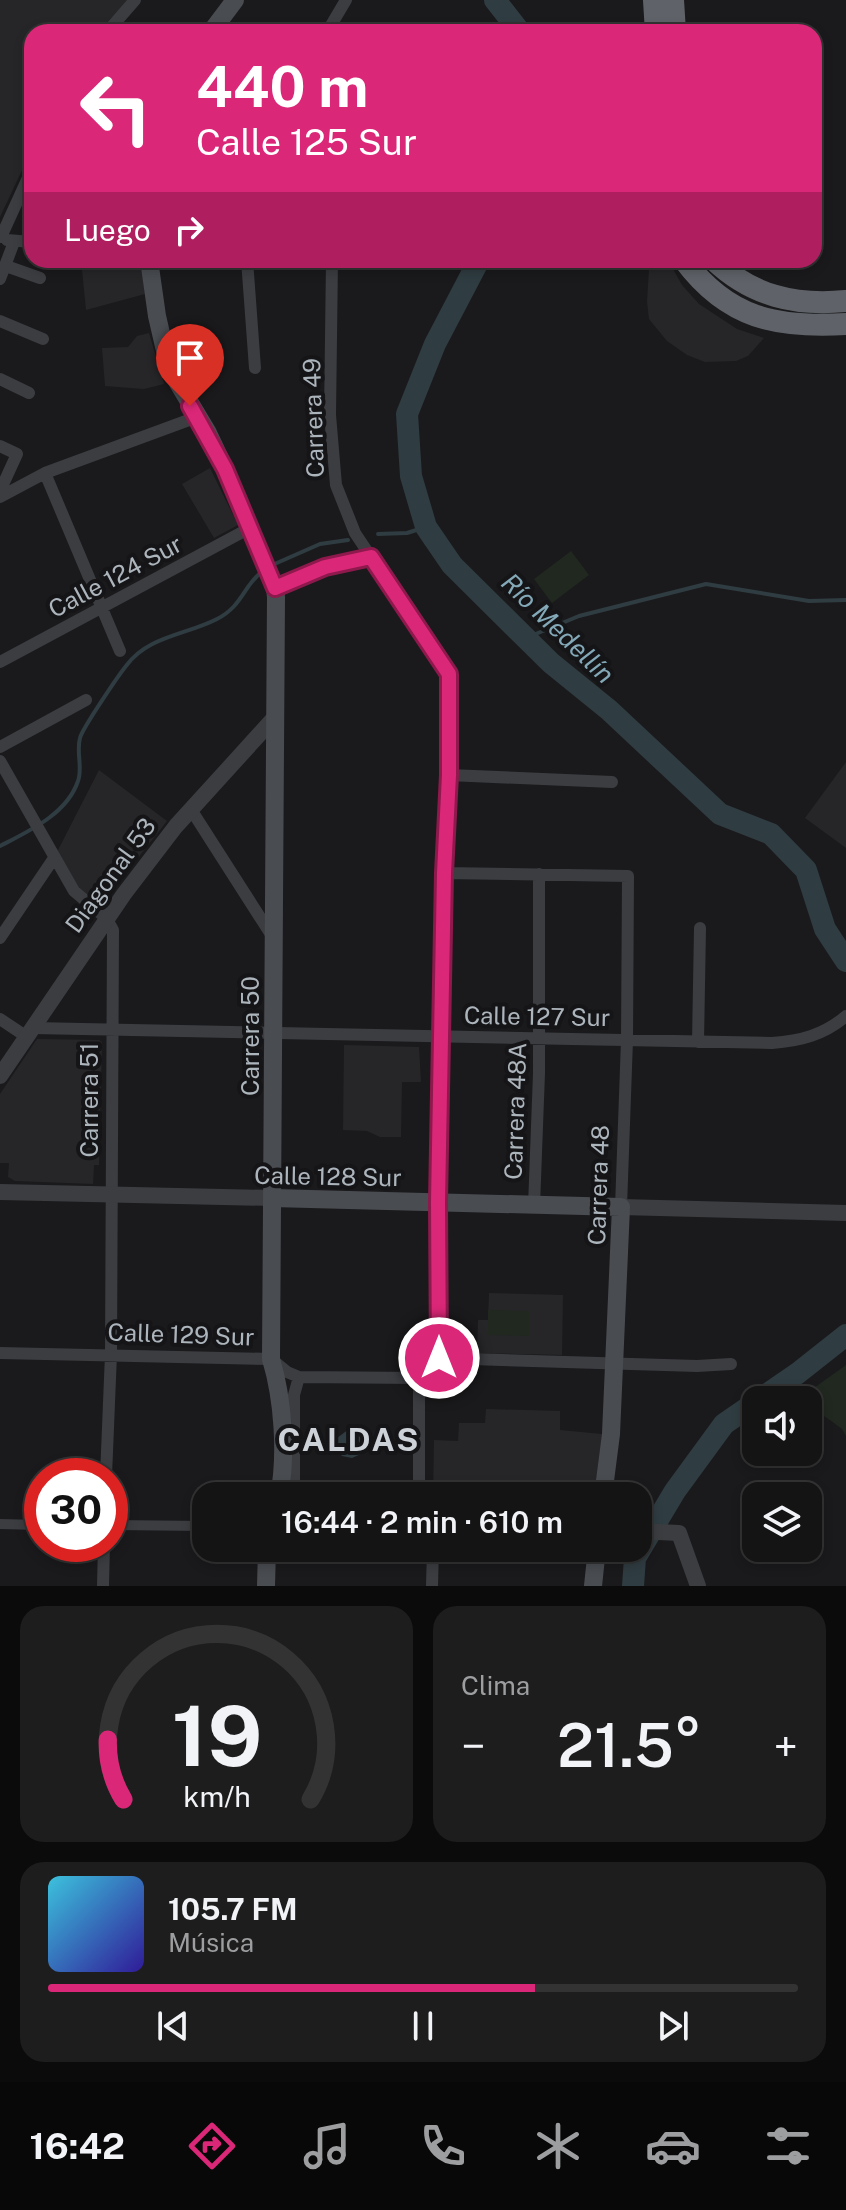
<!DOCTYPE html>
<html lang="es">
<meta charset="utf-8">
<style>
:root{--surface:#141415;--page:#1d1d1e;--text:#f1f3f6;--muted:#9d9ea0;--line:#333334;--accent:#db2777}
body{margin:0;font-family:"Public Sans",sans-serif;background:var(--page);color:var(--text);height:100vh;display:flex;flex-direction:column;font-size:30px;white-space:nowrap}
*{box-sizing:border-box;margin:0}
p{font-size:26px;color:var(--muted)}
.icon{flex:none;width:44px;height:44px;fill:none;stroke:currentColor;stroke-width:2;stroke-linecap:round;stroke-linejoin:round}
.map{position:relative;height:1586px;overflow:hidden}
.side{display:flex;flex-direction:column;gap:20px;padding:20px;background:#0b0b0c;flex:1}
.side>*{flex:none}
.guide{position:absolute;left:24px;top:24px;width:798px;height:244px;border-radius:24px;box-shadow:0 4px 12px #0003,0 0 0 2px var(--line);background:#db2777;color:#fff;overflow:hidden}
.controls{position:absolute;left:742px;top:1386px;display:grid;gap:16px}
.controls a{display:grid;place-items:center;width:80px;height:80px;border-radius:16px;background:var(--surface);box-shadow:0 4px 12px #0003,0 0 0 2px var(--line);font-size:40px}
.speed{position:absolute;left:24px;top:1458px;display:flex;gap:16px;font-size:40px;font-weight:700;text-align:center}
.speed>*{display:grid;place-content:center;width:104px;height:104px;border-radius:50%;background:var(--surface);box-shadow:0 4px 12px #0003,0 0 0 2px var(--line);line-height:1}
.speed .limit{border:12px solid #d22;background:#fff;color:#111}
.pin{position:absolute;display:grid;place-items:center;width:68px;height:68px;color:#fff;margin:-82px -34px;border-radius:50% 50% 50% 0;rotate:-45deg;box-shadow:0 0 8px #0007}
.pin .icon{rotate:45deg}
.me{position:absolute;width:88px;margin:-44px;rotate:0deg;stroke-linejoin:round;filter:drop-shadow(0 0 6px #0008)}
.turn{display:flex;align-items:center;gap:28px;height:168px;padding:0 40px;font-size:36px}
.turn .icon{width:104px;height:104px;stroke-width:2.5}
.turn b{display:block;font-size:56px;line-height:68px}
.then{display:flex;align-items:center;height:76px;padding:0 40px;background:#0003;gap:16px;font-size:30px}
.big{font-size:60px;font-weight:600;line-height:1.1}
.side .tile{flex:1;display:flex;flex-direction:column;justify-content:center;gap:12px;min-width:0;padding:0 28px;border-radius:24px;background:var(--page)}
.side .dial{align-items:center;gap:0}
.dial svg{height:208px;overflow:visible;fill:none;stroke:var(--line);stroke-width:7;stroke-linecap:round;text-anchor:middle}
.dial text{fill:var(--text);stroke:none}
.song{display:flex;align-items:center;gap:24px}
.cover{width:96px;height:96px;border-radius:12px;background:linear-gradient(135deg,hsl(190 70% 55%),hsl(250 70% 35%))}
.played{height:8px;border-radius:4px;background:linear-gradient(90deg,var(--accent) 65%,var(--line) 65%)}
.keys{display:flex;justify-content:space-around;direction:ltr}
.heat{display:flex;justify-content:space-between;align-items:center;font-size:44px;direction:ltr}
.side .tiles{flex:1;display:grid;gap:20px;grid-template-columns:1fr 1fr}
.tile:last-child{grid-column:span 2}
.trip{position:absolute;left:192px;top:1482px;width:460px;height:80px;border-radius:24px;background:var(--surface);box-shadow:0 4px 12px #0003,0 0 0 2px var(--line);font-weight:600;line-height:80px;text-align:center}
.dock{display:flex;height:128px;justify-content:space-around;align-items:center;background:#080808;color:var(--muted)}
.dock .icon{width:56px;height:56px}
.dock .current{color:var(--accent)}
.dock b{font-size:36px;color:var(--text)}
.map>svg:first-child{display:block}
.built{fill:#262629}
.green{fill:#20281f}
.water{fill:#2f3c41}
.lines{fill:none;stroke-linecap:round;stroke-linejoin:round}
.stream{stroke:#2f3c41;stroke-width:4}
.river{stroke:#2f3c41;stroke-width:22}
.pedestrian{stroke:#3b3d41;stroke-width:10}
.minor{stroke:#3b3d41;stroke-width:12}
.tertiary{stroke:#3b3d41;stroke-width:16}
.secondary{stroke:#494c51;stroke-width:18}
.trunk{stroke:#5f6369;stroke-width:22}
.route-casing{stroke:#8e194d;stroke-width:20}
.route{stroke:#db2777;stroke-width:14}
.labels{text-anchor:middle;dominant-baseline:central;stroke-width:8;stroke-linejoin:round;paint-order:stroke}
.street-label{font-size:24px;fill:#acb4bc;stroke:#151517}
.water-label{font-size:26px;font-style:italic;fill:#83a8b7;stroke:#151517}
.district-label{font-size:32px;font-weight:bold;letter-spacing:2px;fill:#cdd2d8;stroke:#151517}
</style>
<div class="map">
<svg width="846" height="1586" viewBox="0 0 846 1586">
<rect width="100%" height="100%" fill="#1a1a1c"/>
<!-- built -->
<path class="built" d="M0,0H128L98,32H32V149L0,217Z
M81,260H140L145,294L86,310Z
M655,260H668L682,285L699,304L737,329L764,338L748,356L736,361L705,362L687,355L667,341L649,319L647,302L649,269Z
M149,333L164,384L144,389L105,386L102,348L128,347L137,336Z
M210,468L238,525L214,538L182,484Z
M846,762V848L805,818Z
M99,770L167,821L100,906L78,888L57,852Z
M37,1039L99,1040L102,1042L99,1165H94L93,1184L15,1181L8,1177L9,1163H0V1094Z
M344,1045L419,1047L421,1082H402L401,1137H380L367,1131L343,1130Z
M489,1293L563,1295L562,1355L477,1353L478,1320H488Z
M486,1409L560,1411V1430L602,1434L594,1496H433L434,1440L458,1441L459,1423H485Z"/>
<!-- green -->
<path class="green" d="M571,551L589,575L552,603L534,579Z
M488,1310L529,1311V1336L488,1335Z
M846,1365V1436L842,1429L808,1404V1400L800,1398Z"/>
<!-- water -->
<path class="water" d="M349,1429L359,1431L365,1439L361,1454L352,1458L342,1456L336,1448L337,1438Z"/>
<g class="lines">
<!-- stream -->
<path class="stream" d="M378,534L407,533L426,527
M270,566L320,544L348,540
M526,638L579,616L706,584L809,601L846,600
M0,846C29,831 67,814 78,781C83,768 76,752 80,738C82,729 118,676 126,666C148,636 186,635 217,619C243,606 244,584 263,571"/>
<!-- river -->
<path class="river" d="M495,0L520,32
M479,260L435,344L407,414L411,476L426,527L452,565L551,663L609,710L720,814L771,834L806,870L825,929L846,961
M759,1400L798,1373L846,1335
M633,1586L635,1558L675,1491L724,1424L756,1402"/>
<!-- pedestrian -->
<path class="pedestrian" d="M0,1524L42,1525
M110,1525L206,1526"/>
<!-- minor -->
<path class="minor" d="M107,32L135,0
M327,32L346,0
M1,237L32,169
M7,240L32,242
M149,260H168
M247,260L255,368
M332,260L330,415L336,485L355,533L449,674V775L444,873L438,1202L439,1358
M361,260L446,264
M6,266L40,278
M0,279L14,242
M0,321L43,339
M0,379L29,393
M0,446L17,454L0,491
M45,473L120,651
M0,497L45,473L197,417
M275,588L325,567L371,557
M0,662L250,528
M0,747L86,700
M0,761L74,891L107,919L113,930L111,1354L106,1476
M449,775L612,782
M192,811L272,936
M444,873L628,876L627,1040L621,1207
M0,938L54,858
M0,1019L27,1037
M33,1028L772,1043C800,1041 824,1035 846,1016
M698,1042L700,928
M534,1206L539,1073V874
M0,1353L271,1359L287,1372L299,1377L419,1378L439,1358L697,1366L731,1364
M419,1378V1496
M299,1496L294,1483V1395L299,1377
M103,1586L104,1544
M432,1586L433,1548"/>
<!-- tertiary -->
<path class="tertiary" d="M0,1076L124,894L176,826L276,716
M0,1192L272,1198
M621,1207L846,1213
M638,1531L679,1533L698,1586"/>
<!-- secondary -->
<path class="secondary" d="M211,32L235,0
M149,260L157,316L169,368L208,433L225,469L275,588L276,597L271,1359C283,1399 287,1455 279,1496
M272,1198L621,1207L611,1434L603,1496
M266,1586L267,1548
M593,1586L597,1548"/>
<!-- trunk -->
<path class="trunk" d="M654,0L656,32
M673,0L675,32
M684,260C728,319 777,328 846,324
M714,260C752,296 795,306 846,301"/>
</g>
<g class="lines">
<defs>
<path id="route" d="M190,406L225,469L275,588L325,567L371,557L449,674V775L444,873L438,1202L439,1358"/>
</defs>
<!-- route casing -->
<use href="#route" class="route-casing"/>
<!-- route -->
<use href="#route" class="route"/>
</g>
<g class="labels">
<!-- street labels -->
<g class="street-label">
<text transform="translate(313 418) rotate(-92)">Carrera 49</text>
<text transform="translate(115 576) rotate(-28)">Calle 124 Sur</text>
<text transform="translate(110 875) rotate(-54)">Diagonal 53</text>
<text transform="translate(537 1016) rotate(1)">Calle 127 Sur</text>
<text transform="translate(250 1036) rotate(-90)">Carrera 50</text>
<text transform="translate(89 1100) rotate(-90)">Carrera 51</text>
<text transform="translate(515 1111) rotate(-88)">Carrera 48A</text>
<text transform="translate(328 1176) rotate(1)">Calle 128 Sur</text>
<text transform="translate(598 1185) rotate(-88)">Carrera 48</text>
<text transform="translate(181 1334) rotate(2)">Calle 129 Sur</text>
</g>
<!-- water labels -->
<g class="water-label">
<text transform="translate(558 628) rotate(44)">Río Medellín</text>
</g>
<!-- district labels -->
<g class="district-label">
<text x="349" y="1439">CALDAS</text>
</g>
</g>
</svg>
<div class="controls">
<a><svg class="icon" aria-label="sound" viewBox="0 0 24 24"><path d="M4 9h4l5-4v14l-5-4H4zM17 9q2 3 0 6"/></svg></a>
<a><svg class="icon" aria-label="layers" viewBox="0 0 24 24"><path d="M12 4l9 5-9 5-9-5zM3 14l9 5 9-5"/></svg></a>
</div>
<div class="speed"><div class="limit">30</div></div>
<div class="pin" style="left:190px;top:406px;background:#d93025"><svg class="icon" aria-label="arrive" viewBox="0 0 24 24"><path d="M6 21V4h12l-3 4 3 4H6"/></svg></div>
<svg class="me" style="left:439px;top:1358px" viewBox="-20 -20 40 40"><circle r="17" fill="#db2777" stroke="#fff" stroke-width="3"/><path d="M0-11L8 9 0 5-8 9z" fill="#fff"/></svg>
<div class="trip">16:44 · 2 min · 610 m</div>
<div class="guide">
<div class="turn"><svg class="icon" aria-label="left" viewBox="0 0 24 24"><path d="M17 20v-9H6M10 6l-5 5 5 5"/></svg><div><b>440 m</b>Calle 125 Sur</div></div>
<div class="then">Luego<svg class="icon" aria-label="right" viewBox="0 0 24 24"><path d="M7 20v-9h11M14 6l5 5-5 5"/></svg></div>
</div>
</div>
<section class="side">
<div class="tiles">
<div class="tile dial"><svg viewBox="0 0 100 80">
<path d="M14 69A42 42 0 1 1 86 69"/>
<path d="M14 69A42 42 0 0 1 8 46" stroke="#db2777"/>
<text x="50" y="56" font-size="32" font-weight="700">19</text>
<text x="50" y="72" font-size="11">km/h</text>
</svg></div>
<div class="tile"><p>Clima</p>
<div class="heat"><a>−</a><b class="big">21.5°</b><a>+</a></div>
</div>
<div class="tile">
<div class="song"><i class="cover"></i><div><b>105.7 FM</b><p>Música</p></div></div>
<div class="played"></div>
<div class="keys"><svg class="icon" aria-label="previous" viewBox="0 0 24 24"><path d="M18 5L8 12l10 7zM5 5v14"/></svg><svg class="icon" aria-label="pause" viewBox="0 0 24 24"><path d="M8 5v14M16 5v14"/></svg><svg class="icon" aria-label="next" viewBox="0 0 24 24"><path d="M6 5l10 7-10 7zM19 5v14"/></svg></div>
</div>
</div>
</section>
<nav class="dock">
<b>16:42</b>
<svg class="icon current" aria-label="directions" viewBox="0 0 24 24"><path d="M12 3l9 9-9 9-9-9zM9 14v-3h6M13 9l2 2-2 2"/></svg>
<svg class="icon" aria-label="music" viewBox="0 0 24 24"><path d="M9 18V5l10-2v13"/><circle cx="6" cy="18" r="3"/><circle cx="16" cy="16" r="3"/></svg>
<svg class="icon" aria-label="phone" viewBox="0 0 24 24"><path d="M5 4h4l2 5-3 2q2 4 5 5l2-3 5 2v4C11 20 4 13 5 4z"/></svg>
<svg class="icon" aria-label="climate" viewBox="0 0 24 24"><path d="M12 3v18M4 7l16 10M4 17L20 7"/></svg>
<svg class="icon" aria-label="car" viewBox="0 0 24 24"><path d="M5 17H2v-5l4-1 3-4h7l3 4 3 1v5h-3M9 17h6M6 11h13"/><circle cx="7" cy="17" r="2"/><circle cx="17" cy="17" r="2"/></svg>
<svg class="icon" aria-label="filters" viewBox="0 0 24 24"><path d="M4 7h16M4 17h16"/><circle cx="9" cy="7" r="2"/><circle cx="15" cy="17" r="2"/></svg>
</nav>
